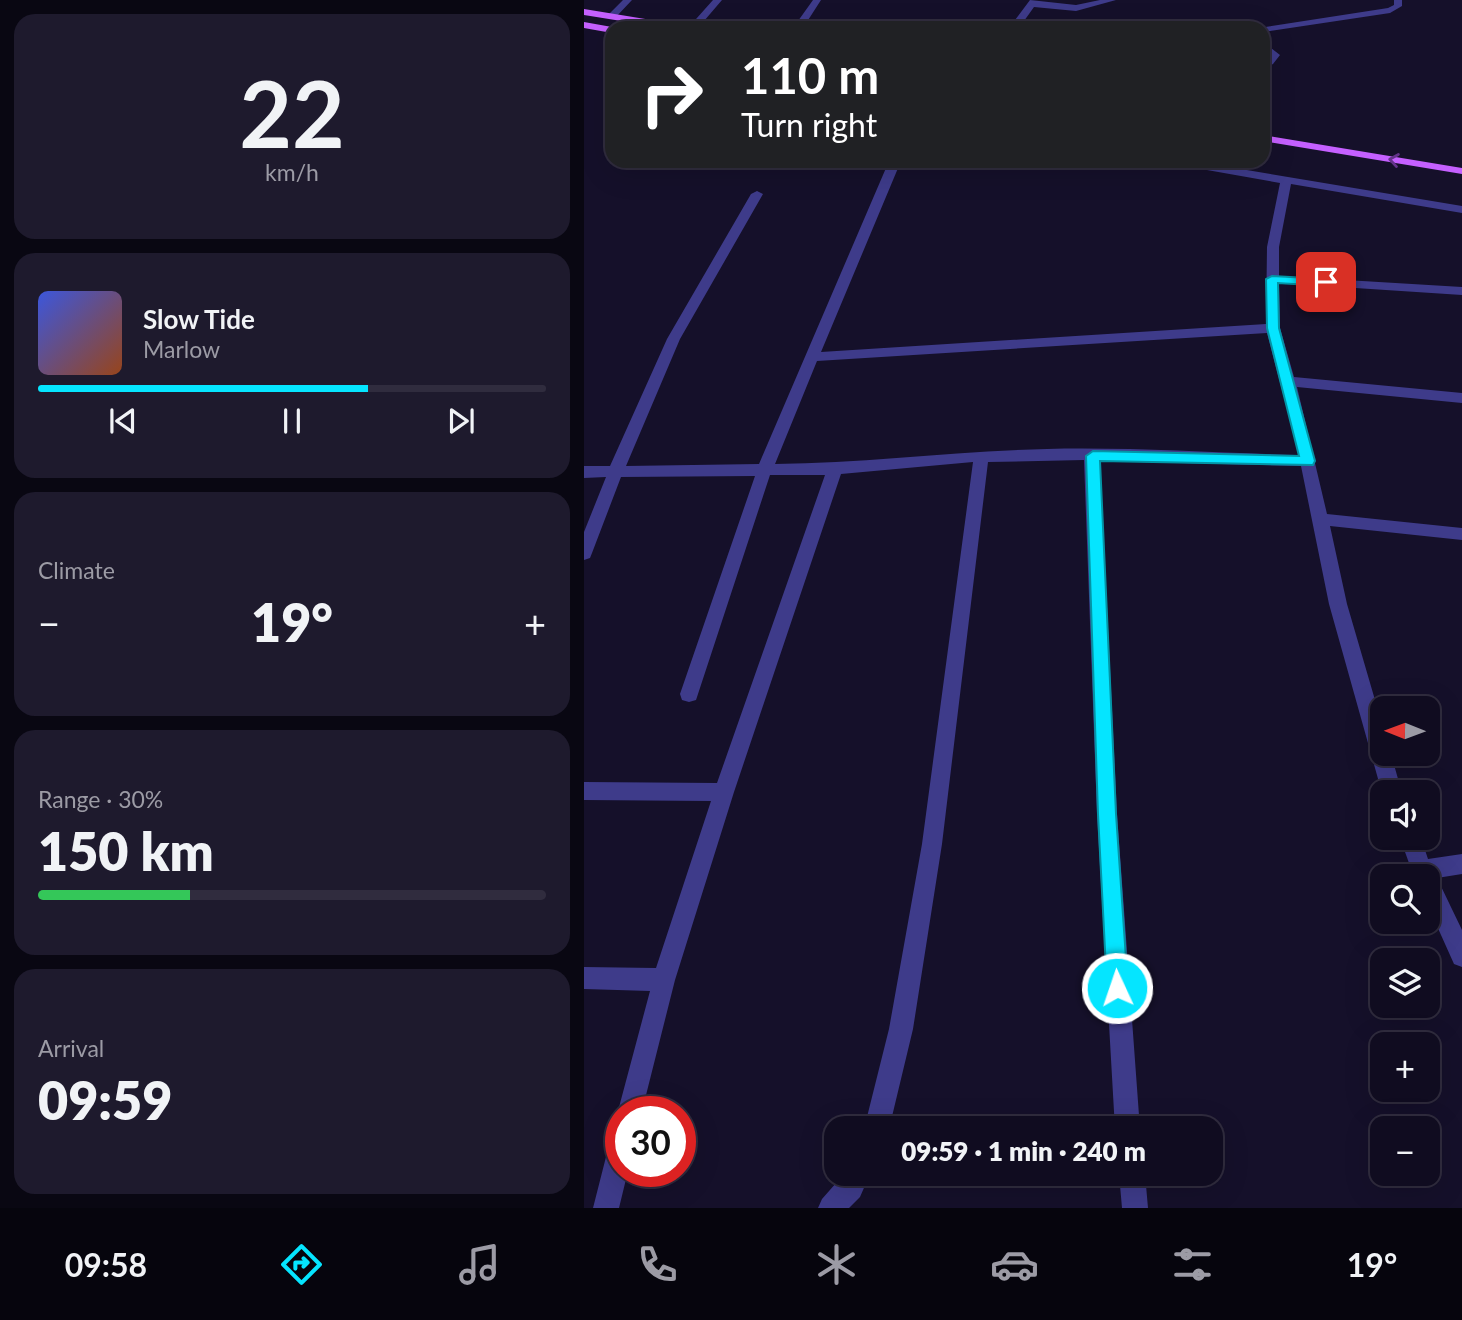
<!DOCTYPE html>
<meta charset="utf-8">
<style>
:root{--surface:#100c20;--page:#1e1a2d;--text:#f1f3f6;--muted:#9c9ba5;--line:#302c3e;--accent:#05e5ff}
body{margin:0;font-family:Lato,sans-serif;background:var(--page);color:var(--text);height:100vh;display:flex;flex-direction:column;font-size:26px;white-space:nowrap}
*{box-sizing:border-box;margin:0}
p{font-size:23px;color:var(--muted)}
.icon{flex:none;width:38px;height:38px;fill:none;stroke:currentColor;stroke-width:2;stroke-linecap:round;stroke-linejoin:round}
.map{position:relative;flex:1;overflow:hidden}
.details{display:flex;flex-direction:column;gap:14px;padding:14px;background:#090712;width:584px}
.details>*{flex:none}
.top-card{position:absolute;left:21px;top:21px;width:665px;height:147px;border-radius:21px;box-shadow:0 7px 28px #0002,0 0 0 2px var(--line);background:#202124;color:#fff;overflow:hidden}
.needle{width:46px;rotate:271deg}
.tools{position:absolute;left:786px;top:696px;display:grid;gap:14px}
.tools a{display:grid;place-items:center;width:70px;height:70px;border-radius:14px;background:var(--surface);box-shadow:0 7px 28px #0002,0 0 0 2px var(--line);font-size:35px}
.speed{position:absolute;left:21px;top:1096px;display:flex;gap:14px;font-size:35px;font-weight:700;text-align:center}
.speed>*{display:grid;place-content:center;width:91px;height:91px;border-radius:50%;background:var(--surface);box-shadow:0 7px 28px #0002,0 0 0 2px var(--line);line-height:1}
.speed .limit{border:10px solid #d22;background:#fff;color:#111}
.pin{position:absolute;display:grid;place-items:center;width:60px;height:60px;color:#fff;margin:-30px;border-radius:14px;box-shadow:0 4px 10px #0006}
.me{position:absolute;width:77px;margin:-38px;rotate:357deg;stroke-linejoin:round;filter:drop-shadow(0 0 5px #0008)}
.turn{display:flex;align-items:center;gap:24px;height:147px;padding:0 21px;font-size:32px}
.turn .icon{width:91px;height:91px;stroke-width:2.5}
.turn b{display:block;font-size:49px;line-height:60px}
.big{font-size:52px;font-weight:800;line-height:1.1}
.details .widget{flex:1;display:flex;flex-direction:column;justify-content:center;gap:10px;min-width:0;padding:0 24px;border-radius:21px;background:var(--page)}
.details .dial{align-items:center;gap:0}
.dial b{font-size:91px;line-height:1}
.song{display:flex;align-items:center;gap:21px}
.cover{width:84px;height:84px;border-radius:10px;background:linear-gradient(135deg,hsl(230 70% 55%),hsl(20 70% 35%))}
.played{height:7px;border-radius:4px;background:linear-gradient(90deg,var(--accent) 65%,var(--line) 65%)}
.keys{display:flex;justify-content:space-around;direction:ltr}
.heat{display:flex;justify-content:space-between;align-items:center;font-size:38px;direction:ltr}
.charge{height:10px;border-radius:5px;background:linear-gradient(90deg,#34c759 30%,var(--line) 0)}
.trip{position:absolute;left:240px;top:1116px;width:399px;height:70px;border-radius:21px;background:var(--surface);box-shadow:0 7px 28px #0002,0 0 0 2px var(--line);font-weight:800;line-height:70px;text-align:center}
.tab-bar{display:flex;height:112px;justify-content:space-around;align-items:center;background:#06050d;color:var(--muted)}
.tab-bar .icon{width:49px;height:49px}
.tab-bar .selected{color:var(--accent)}
.tab-bar b{font-size:32px;color:var(--text)}
main{display:flex;flex:1;min-height:0}
.map>svg:first-child{display:block}
.lines{fill:none;stroke-linecap:round;stroke-linejoin:round}
.minor{fill:#3e3b8a;fill-rule:evenodd}
.primary{fill:#c560ff;fill-rule:evenodd}
.oneway{stroke:#64348a}
.route{fill:#05e5ff;stroke:#0395a6;stroke-width:2}
</style>
<main>
<section class="details">
<div class="widget dial"><b>22</b><p>km/h</p></div>
<div class="widget">
<div class="song"><i class="cover"></i><div><b>Slow Tide</b><p>Marlow</p></div></div>
<div class="played"></div>
<div class="keys"><svg class="icon" aria-label="previous" viewBox="0 0 24 24"><path d="M18 5L8 12l10 7zM5 5v14"/></svg><svg class="icon" aria-label="pause" viewBox="0 0 24 24"><path d="M8 5v14M16 5v14"/></svg><svg class="icon" aria-label="next" viewBox="0 0 24 24"><path d="M6 5l10 7-10 7zM19 5v14"/></svg></div>
</div>
<div class="widget"><p>Climate</p>
<div class="heat"><a>−</a><b class="big">19°</b><a>+</a></div>
</div>
<div class="widget"><p>Range · 30%</p><b class="big">150 km</b><div class="charge"></div></div>
<div class="widget"><p>Arrival</p><b class="big">09:59</b></div>
</section>
<div class="map">
<svg width="878" height="1208" viewBox="0 0 878 1208">
<rect width="100%" height="100%" fill="#15102a"/>
<g class="lines">
<!-- minor -->
<path class="minor" d="M39,0H48L31,18H25V14Z
M129,0H138L114,28H104Z
M229,0H237L219,28H209Z
M446,0L492,5L516,0H532L492,11L450,7L435,28H425Z
M810,0H818V6L806,13L679,32V28H675L804,8L810,5Z
M679,42L696,55L689,64L679,69V62L686,56L679,50Z
M305,161H317L237,352L682,324L683,247L696,183L589,164L583,161H609L878,206V213L707,184L695,247V276L878,287V295L695,283L696,328L710,377L878,393V403L713,387L743,514L878,528V540L746,526L763,604L798,724V754H807L818,793H798L745,604L717,466L516,461L533,814L556,1129H531L513,814L500,460L404,462L358,844L329,1029L305,1129H280L305,1029L338,844L389,462L257,474L150,792L91,980L58,1111H37V1119L34,1111L66,991L0,989V967L72,968L127,801L0,800V782L133,783L241,475H186L114,694L112,700L105,702L98,700L96,694L171,476L37,477L8,553L6,558L0,560V532L22,477L0,478V466H26L83,339L167,194L173,191L179,194L96,339L42,466L175,464ZM683,333L715,455C631,453 547,447 463,449C372,451 282,463 191,464L233,361Z
M816,838H837L844,859L878,854V874L853,878L878,930V967L870,964L844,906V877H830Z
M37,1136V1171H44L35,1208H9L24,1149L28,1140Z
M260,1174H286L276,1197L265,1208H234L238,1199Z
M535,1174H561L564,1208H538Z"/>
<!-- primary -->
<path class="primary" d="M0,9L98,25L103,28H81L0,15Z
M0,22L28,27L31,28H28V33L0,28Z
M679,135L878,168V174L679,141Z"/>
</g>
<!-- one-way arrows -->
<defs><path id="oneway-chevron" d="M-2-3.5L2.5 0L-2 3.5" fill="none" stroke-width="1.6" stroke-linecap="round" stroke-linejoin="round" transform="scale(1.75)"/></defs>
<use class="oneway" href="#oneway-chevron" transform="translate(810 160) rotate(-171)"/>
<!-- route -->
<path class="route" d="M688,276L742,279L748,282L742,286L694,283L695,328L731,461L729,465L516,461L532,814L544,988L540,995L533,998L526,995L523,988L514,814L502,456L509,451L715,456L683,328L682,279Z"/>
</svg>
<div class="tools">
<a><svg class="needle" viewBox="-14 -14 28 28"><path d="M0-13l5 13h-10z" fill="#e53935"/><path d="M0 13l5-13h-10z" fill="#9c9ba5"/></svg></a>
<a><svg class="icon" aria-label="sound" viewBox="0 0 24 24"><path d="M4 9h4l5-4v14l-5-4H4zM17 9q2 3 0 6"/></svg></a>
<a><svg class="icon" aria-label="search" viewBox="0 0 24 24"><circle cx="10" cy="10" r="6"/><path d="M15 15l6 6"/></svg></a>
<a><svg class="icon" aria-label="layers" viewBox="0 0 24 24"><path d="M12 4l9 5-9 5-9-5zM3 14l9 5 9-5"/></svg></a>
<a>+</a>
<a>−</a>
</div>
<div class="speed"><div class="limit">30</div></div>
<div class="pin" style="left:742px;top:282px;background:#d93025"><svg class="icon" aria-label="arrive" viewBox="0 0 24 24"><path d="M6 21V4h12l-3 4 3 4H6"/></svg></div>
<svg class="me" style="left:533px;top:988px" viewBox="-20 -20 40 40"><circle r="17" fill="#05e5ff" stroke="#fff" stroke-width="3"/><path d="M0-11L8 9 0 5-8 9z" fill="#fff"/></svg>
<div class="trip">09:59 · 1 min · 240 m</div>
<div class="top-card">
<div class="turn"><svg class="icon" aria-label="right" viewBox="0 0 24 24"><path d="M7 20v-9h11M14 6l5 5-5 5"/></svg><div><b>110 m</b>Turn right</div></div>
</div>
</div>
</main>
<nav class="tab-bar">
<b>09:58</b>
<svg class="icon selected" aria-label="directions" viewBox="0 0 24 24"><path d="M12 3l9 9-9 9-9-9zM9 14v-3h6M13 9l2 2-2 2"/></svg>
<svg class="icon" aria-label="music" viewBox="0 0 24 24"><path d="M9 18V5l10-2v13"/><circle cx="6" cy="18" r="3"/><circle cx="16" cy="16" r="3"/></svg>
<svg class="icon" aria-label="phone" viewBox="0 0 24 24"><path d="M5 4h4l2 5-3 2q2 4 5 5l2-3 5 2v4C11 20 4 13 5 4z"/></svg>
<svg class="icon" aria-label="climate" viewBox="0 0 24 24"><path d="M12 3v18M4 7l16 10M4 17L20 7"/></svg>
<svg class="icon" aria-label="car" viewBox="0 0 24 24"><path d="M5 17H2v-5l4-1 3-4h7l3 4 3 1v5h-3M9 17h6M6 11h13"/><circle cx="7" cy="17" r="2"/><circle cx="17" cy="17" r="2"/></svg>
<svg class="icon" aria-label="filters" viewBox="0 0 24 24"><path d="M4 7h16M4 17h16"/><circle cx="9" cy="7" r="2"/><circle cx="15" cy="17" r="2"/></svg>
<b>19°</b>
</nav>
